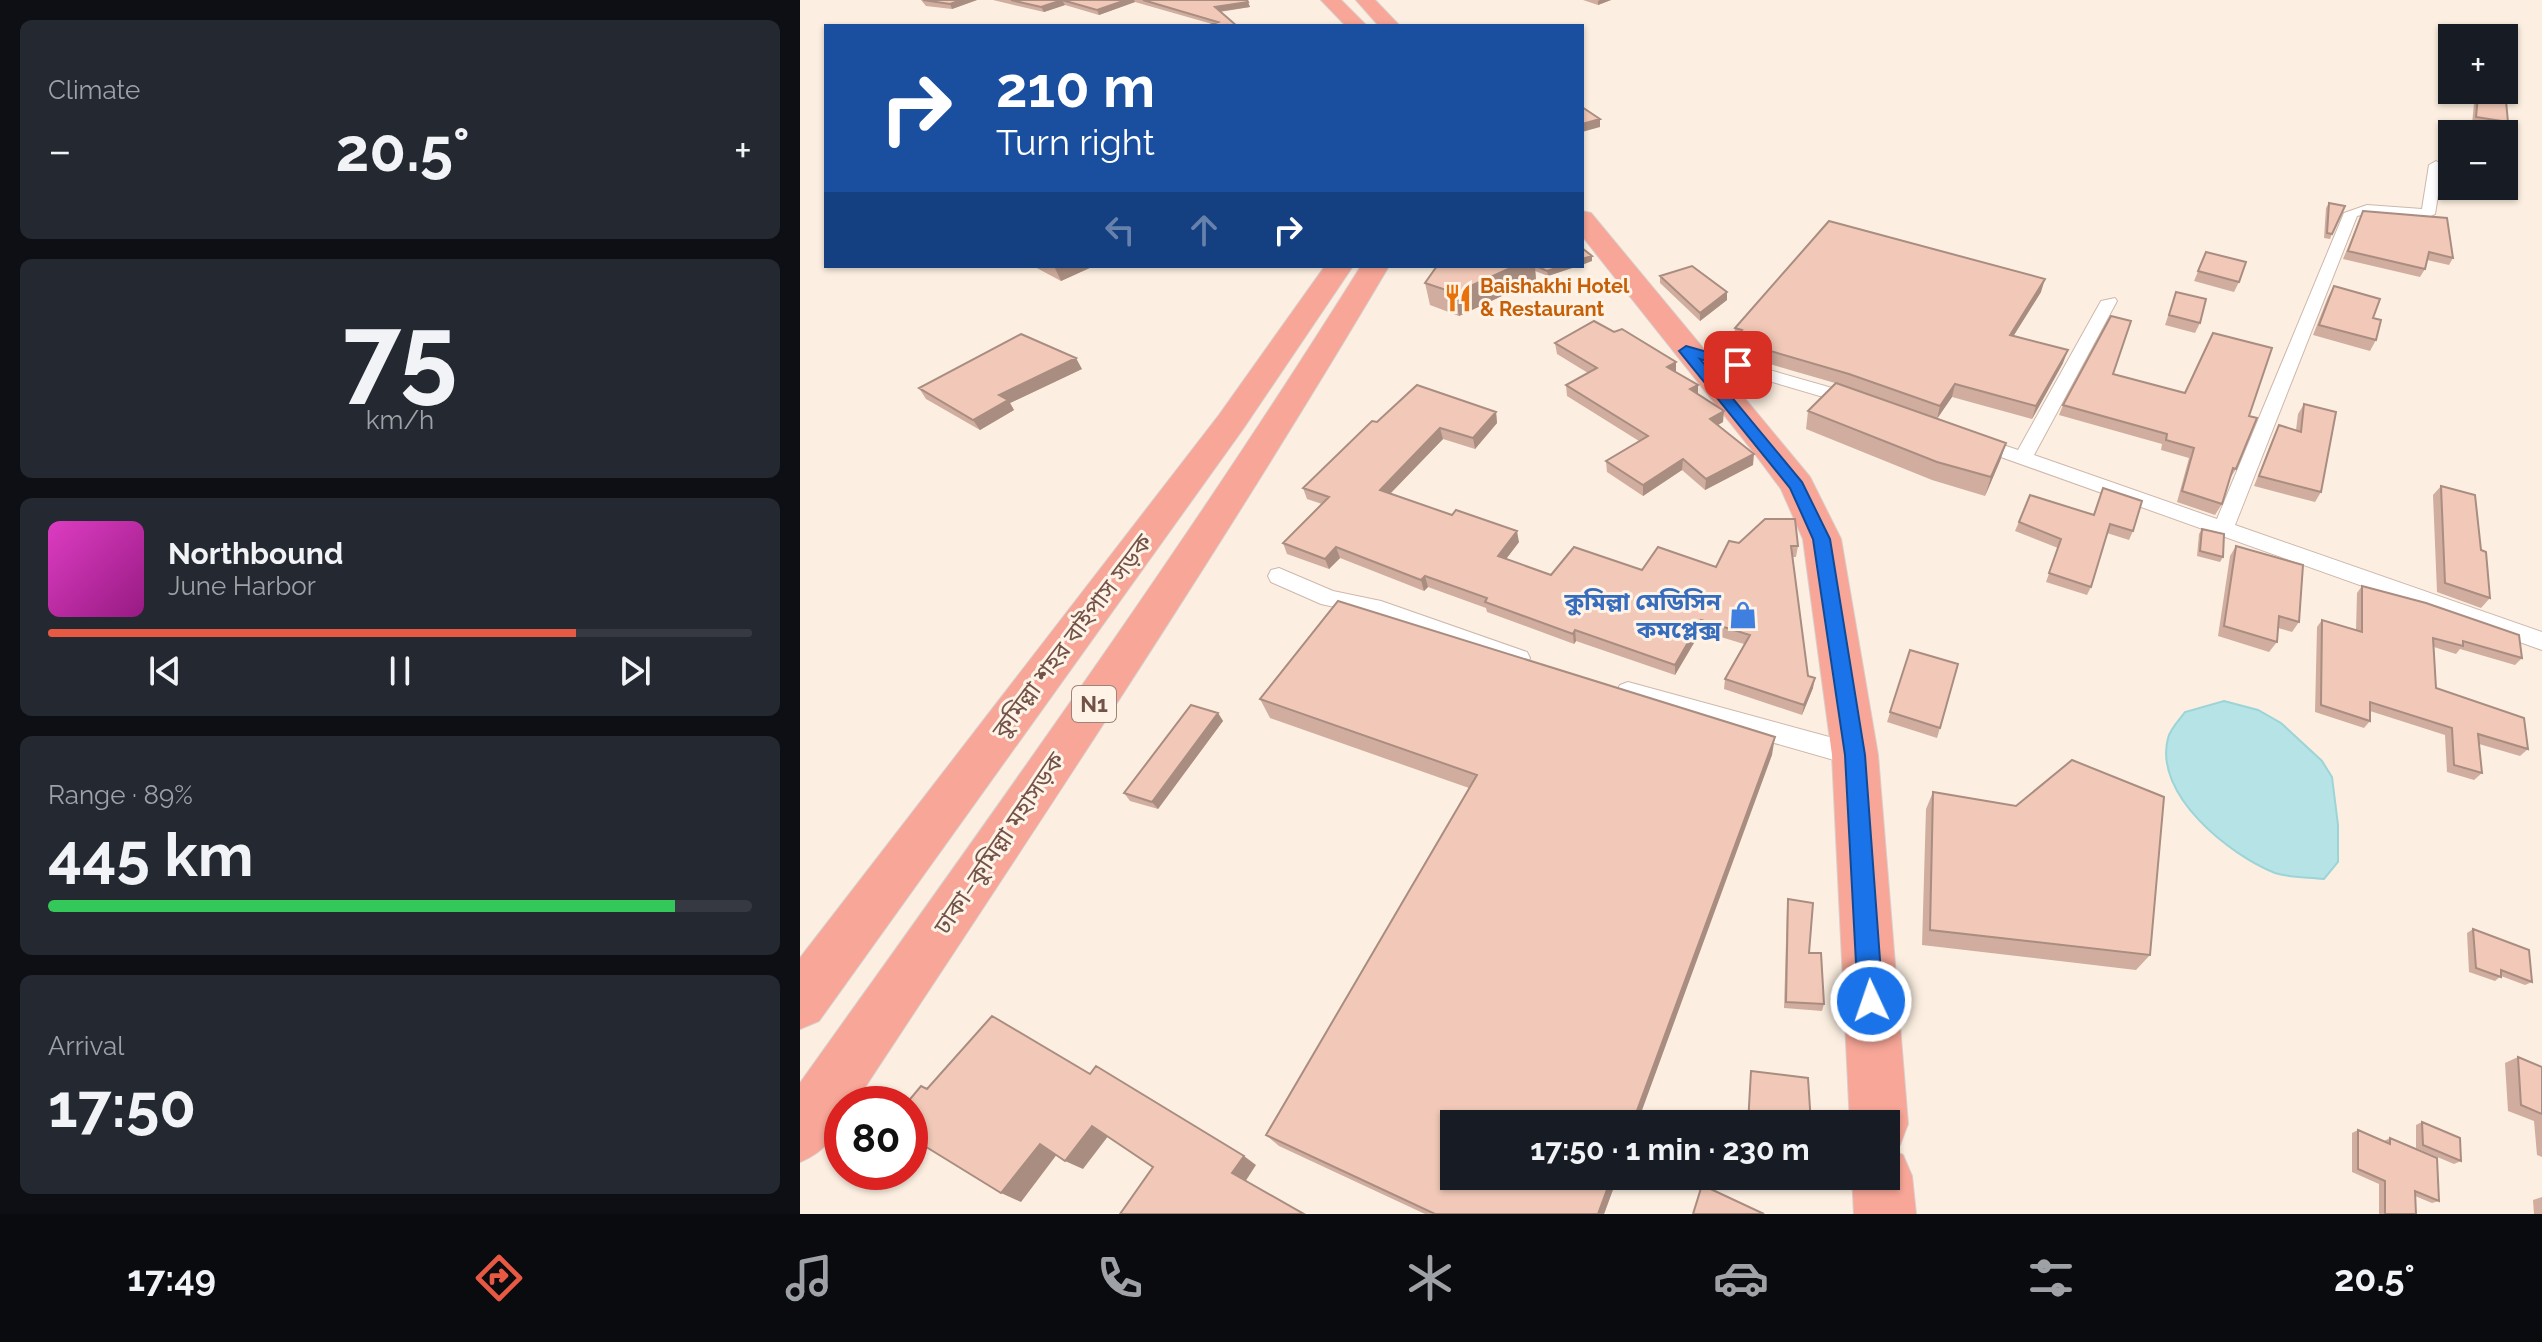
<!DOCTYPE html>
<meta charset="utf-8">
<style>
:root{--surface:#171b24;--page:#242831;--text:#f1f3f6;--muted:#9ea1a6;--line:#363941;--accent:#e85944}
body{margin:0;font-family:Raleway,"Noto Sans Bengali",sans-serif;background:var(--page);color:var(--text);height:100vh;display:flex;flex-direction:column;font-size:30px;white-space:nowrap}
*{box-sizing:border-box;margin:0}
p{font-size:26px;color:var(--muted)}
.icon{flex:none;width:44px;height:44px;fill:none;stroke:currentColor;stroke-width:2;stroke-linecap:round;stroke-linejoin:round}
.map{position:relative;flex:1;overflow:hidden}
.side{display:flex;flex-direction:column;gap:20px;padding:20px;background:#0d0f14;width:800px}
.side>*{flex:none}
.top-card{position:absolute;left:24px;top:24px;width:760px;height:244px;border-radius:0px;box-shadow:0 2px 6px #0004;background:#1a4fa0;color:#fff;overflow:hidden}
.tools{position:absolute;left:1638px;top:24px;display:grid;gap:16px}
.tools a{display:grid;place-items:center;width:80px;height:80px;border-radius:0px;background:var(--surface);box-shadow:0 2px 6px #0004;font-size:40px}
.speed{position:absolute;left:24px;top:1086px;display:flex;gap:16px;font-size:40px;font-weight:700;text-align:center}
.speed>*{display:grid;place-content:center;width:104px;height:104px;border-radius:50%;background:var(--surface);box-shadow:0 2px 6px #0004;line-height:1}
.speed .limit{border:12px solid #d22;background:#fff;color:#111}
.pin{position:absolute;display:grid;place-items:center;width:68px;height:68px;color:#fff;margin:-34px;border-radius:16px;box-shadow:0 4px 12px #0006}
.me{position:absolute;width:88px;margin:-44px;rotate:357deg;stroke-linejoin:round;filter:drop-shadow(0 0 6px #0008)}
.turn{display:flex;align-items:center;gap:28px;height:168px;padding:0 40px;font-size:36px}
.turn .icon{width:104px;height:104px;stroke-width:2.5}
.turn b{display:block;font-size:56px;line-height:68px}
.lanes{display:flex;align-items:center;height:76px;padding:0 40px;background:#0003;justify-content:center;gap:40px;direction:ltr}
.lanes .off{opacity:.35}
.big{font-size:60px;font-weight:700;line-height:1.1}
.side .card{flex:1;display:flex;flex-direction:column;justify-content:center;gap:12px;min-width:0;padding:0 28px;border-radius:12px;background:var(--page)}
.side .dial{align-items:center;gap:0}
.dial b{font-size:104px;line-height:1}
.song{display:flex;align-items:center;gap:24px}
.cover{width:96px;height:96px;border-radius:12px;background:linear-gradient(135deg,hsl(310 70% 55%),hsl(310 70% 35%))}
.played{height:8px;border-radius:4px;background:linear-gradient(90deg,var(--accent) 75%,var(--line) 75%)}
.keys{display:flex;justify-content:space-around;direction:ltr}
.heat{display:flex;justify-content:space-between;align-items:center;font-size:44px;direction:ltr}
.charge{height:12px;border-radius:6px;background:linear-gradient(90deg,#34c759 89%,var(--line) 0)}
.trip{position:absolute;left:640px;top:1110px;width:460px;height:80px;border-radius:0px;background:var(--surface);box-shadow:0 2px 6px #0004;font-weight:700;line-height:80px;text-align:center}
.tabs{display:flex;height:128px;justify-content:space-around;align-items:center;background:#090b0e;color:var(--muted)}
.tabs .icon{width:56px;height:56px}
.tabs .on{color:var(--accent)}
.tabs b{font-size:36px;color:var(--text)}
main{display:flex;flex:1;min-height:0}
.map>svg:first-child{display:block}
.water{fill:#b6e3e5;stroke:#9cd4d7;stroke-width:2}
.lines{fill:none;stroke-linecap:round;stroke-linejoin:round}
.street-casing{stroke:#cfb7ab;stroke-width:2}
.highway-casing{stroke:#d8cfcc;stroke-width:2}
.street{fill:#fff;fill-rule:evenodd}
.highway{fill:#f7a697;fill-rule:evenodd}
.wall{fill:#d0ad9e}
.shaded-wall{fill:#a98d81}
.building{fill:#f2c9b8;stroke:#a98d81;stroke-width:2}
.route{fill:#1a73e8;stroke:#114b97;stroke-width:2}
.labels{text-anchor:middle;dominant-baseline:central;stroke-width:6;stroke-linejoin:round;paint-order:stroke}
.far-food-label{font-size:20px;font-weight:bold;fill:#c56008;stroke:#fff3e7;text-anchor:start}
.shield{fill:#fff3e7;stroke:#9d8378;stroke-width:2}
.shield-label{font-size:22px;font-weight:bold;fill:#735348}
.shop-label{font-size:24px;font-weight:bold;fill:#366cbe;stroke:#fff3e7;text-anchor:end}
.street-label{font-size:24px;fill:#735348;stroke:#fff3e7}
</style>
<main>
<section class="side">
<div class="card"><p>Climate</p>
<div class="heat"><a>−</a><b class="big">20.5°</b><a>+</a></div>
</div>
<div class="card dial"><b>75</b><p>km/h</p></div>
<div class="card">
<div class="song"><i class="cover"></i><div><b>Northbound</b><p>June Harbor</p></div></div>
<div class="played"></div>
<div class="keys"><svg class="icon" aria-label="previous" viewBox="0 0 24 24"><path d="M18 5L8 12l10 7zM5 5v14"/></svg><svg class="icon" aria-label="pause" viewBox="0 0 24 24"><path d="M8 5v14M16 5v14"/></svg><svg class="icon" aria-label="next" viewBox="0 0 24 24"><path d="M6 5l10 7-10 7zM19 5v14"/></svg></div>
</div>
<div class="card"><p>Range · 89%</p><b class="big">445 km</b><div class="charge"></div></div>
<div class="card"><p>Arrival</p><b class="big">17:50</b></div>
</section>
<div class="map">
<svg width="1742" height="1214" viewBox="0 0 1742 1214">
<rect width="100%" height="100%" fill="#fcefe1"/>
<!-- water -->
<path class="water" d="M1424,701L1458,710L1481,723L1522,761L1532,777L1538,825V862L1524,879C1509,877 1490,878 1475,873C1430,855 1353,795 1368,738C1370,729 1380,719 1385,712Z"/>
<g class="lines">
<defs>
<path id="street" d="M1636,161L1643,165L1635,214C1613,226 1581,210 1557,216L1435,525L1742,632V650L1170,446L1168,442L1177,436L1218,450L1301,301L1315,298L1317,301L1234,455L1417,519L1544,213L1567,205L1622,209L1629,165Z
M886,346L1060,396L1063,400L1054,406L880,355V347Z
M479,568L533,591L581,601L727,652L730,658L727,664L719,667L571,615L521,604L471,582L468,576L471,570Z
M828,682L1055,744L1064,748L1067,755L1064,762L1055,766L820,699L816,692L820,685Z"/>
<path id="highway" d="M521,0H541L567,26H546Z
M556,0H575L600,26H579Z
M782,211L791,213L1010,477L1041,539L1078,755L1108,1124L1100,1145L1089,1149L1103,1155L1112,1176L1116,1214H1054L1052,1176H1086V1124H1050L1032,755L1003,539L981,489L955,454L782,236Z
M525,266H553L443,429L19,1021L0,1029V958L419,415Z
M561,266H589C420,552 236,827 54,1104H42C42,1132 25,1152 0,1162V1083C192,814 386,546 561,266Z"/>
</defs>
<!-- street casing -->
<use href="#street" class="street-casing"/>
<!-- highway casing -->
<use href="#highway" class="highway-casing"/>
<!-- street -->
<use href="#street" class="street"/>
<!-- highway -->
<use href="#highway" class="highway"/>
</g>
<!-- wall -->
<path class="wall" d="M121,0H177L152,9L126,6Z
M193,0H447L450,7L420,12L437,26H407L412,24L335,2L299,15L265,5L244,12Z
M783,0H811L798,5Z
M1678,96L1708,122L1704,130L1672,124L1674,103Z
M1529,203L1532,234L1530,239L1524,238L1526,208Z
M1563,211L1653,258L1649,265L1627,260L1625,269L1620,277L1543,259Z
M1406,252L1439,282L1434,292L1394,281Z
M233,266H294L261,281Z
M637,266H778L748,276L735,271L736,280L659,316L630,305L625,283Z
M860,276L927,300L900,321L860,283Z
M1534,286L1573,318L1576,340L1570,351L1513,335L1528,297Z
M1241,292L1213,336L1263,363L1232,419L1152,397L1137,418L1206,443L1200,461L1185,496L1132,480L1006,429L1008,411L1035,383L932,353L935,328Z
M1376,292L1400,323L1395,333L1365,325Z
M755,343L876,372L898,385V394L923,422L918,425L953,465L905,490L882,470L843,496L807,472L806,461L839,441L767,396L766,385L788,373L757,354Z
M282,369L210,403L214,410L180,430L126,399L119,388Z
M1313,374L1449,416L1436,469L1429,480L1422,504L1415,515L1377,502L1389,458L1361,450L1362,444L1259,415L1263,405Z
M1504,404L1521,492L1515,502L1454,486L1474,435L1479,425L1496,430L1498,414Z
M696,412L697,423L675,449L643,439L590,494L719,542L706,559L751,575L916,567L939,543L998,546L996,557H992L1008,676L1013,688L1002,715L924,689L925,679L944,644L901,631L875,675L776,641L774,644L687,612L686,608L628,587L624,591L540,558L529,569L487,554L483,543L522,504L507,499L503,488L577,422Z
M1641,486L1681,550L1690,598L1681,608L1637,592L1633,495Z
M1303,488L1333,531L1329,540L1307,533L1291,587L1287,595L1246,582L1258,548L1215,531L1230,495L1293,515Z
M1402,529L1423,557L1420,562L1397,556L1399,534Z
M1436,546L1499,622L1492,632L1478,628L1477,642L1469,652L1418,636L1430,556Z
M1562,586L1722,658L1715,665L1660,649L1656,654L1634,647L1636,688L1728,749L1720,756L1679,744L1682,773L1674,780L1647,772L1645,735L1570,711V721L1564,728L1515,712L1517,627L1522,620L1556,630L1557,593Z
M1110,650L1140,728L1137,738L1087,722Z
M460,699L972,755L654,1176H818L804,1214H625L479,1146L466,1135L669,788L470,718Z
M418,713L423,721L358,809L330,801L324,793Z
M1133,792L1350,955L1336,970L1122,945L1126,809Z
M988,899L1009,953L1024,1004L1022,1011L984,1008L987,907Z
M1673,929L1732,982L1725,985L1701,976L1695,981L1669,972L1667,933Z
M1718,1057L1742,1067V1157L1737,1155L1734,1121L1708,1111L1705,1063Z
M1622,1122L1661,1161L1654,1164L1616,1148V1125Z
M1558,1130L1584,1141L1590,1138L1639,1201L1632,1203L1615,1196L1616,1214H1579V1184L1552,1172V1133Z
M964,1176H1026L1027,1184L1026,1186L964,1188Z
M1742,1197V1214H1734L1733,1200Z"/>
<!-- shaded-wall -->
<path class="shaded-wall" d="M161,0H177L152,9L150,4Z
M262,0L265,5L244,12L241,7Z
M326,0H334L335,2L299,15L297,10Z
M800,0H811L798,5V1Z
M448,2L450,7L416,12L415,7Z
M800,119V127L782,132V124Z
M792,256V261L782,265V259Z
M254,266H294L261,281Z
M715,266H735L736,280L659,316L655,293Z
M762,266H778L748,276L747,271Z
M1245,279L1241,292L1206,348L1210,335Z
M927,292V300L900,321V313Z
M1268,350L1263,363L1232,419L1236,406Z
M276,358L282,369L210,403L214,410L180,430L173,420L199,395Z
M876,362V373L867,367Z
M1155,384L1152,397L1137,419L1140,406Z
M898,385V396L890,389Z
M924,411L923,422L909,430L910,419Z
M696,412L697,423L675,449L673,438Z
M640,428L643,439L583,501L580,490Z
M1206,443L1200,461L1185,496L1191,477Z
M954,454L953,465L905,490L906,479Z
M883,459L882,470L843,496V485Z
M717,531L719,542L700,567L698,556Z
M536,547L540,558L529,569L525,559Z
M625,576L628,587L624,591L621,580Z
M901,620V631L875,675V665Z
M775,630L776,641L774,644L773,634Z
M1015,678L1013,688L1002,715L1004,705Z
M418,713L423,721L358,809L352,802Z
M975,737L972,755L837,1124H832Z
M292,1126L309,1135L283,1169L265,1161Z
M240,1144L258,1153L221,1202L201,1193Z
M444,1156L456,1165L445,1182L432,1173Z
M812,1176H818L804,1214H798Z"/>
<!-- building -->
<path class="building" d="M123,0H161L150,4Z
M211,0H326L297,10L262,0L241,7Z
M343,0H447L448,2L415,7L437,26L429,25L430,26H407L418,22Z
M1678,96L1706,101L1708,122L1676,117Z
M782,107L800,119L782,124Z
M1529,203L1545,206L1532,234L1527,233Z
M1563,211L1647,218L1653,258L1629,252L1625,269L1548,251Z
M1029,221L1245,279L1210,335L1268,350L1236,406L1155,384L1140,406L1049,374L933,340L942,330L935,328Z
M782,248L792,256L782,259Z
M1406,252L1446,262L1439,282L1398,271Z
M637,266H715L655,293L625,283Z
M736,266H762L747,271Z
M892,266L927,292L900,313L860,276Z
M1534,286L1580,299L1573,318L1581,320L1576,340L1519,325Z
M1376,292L1406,299L1400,323L1369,315Z
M1311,316L1331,321L1313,374L1385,393L1413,333L1472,348L1449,416L1457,418L1436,469L1433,468L1422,504L1382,491L1394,448L1366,440L1367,434L1263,405Z
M794,321L814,332L822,329L876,362L867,367L898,385L890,389L924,411L910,419L954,454L906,479L883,459L843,485L806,461L848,436L766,385L797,368L755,343Z
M221,334L276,358L199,395L208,400L173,420L119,388Z
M1036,383L1206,443L1191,477L1137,462L1008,411Z
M617,385L696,412L673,438L640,428L580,490L652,515L656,510L717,531L698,556L751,575L774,547L842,570L858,547L916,567L929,541L939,543L965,519H995L998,546H991L1008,676L1015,678L1004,705L925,679L950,635L901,620L875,665L775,630L773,634L685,602L687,598L625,576L621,580L536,547L525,559L483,543L529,497L503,488L572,421L577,422Z
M1504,404L1536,412L1521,492L1459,476L1479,425L1501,432Z
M1641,486L1675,495L1681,550L1686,552L1690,598L1645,583Z
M1303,488L1342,501L1333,531L1310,524L1291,587L1249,573L1261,539L1219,522L1230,495L1294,515Z
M1402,529L1424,534L1423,557L1400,551Z
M1436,546L1503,565L1499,622L1479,616L1477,642L1424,626Z
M1562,586L1626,603L1719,635L1722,658L1663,641V646L1633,638L1636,688L1724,718L1728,749L1678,734L1682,773L1654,765L1652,728L1570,702V721L1521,705L1522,620L1562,632Z
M538,601L975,737L832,1124H654V1176H812L798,1214H635L466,1135L677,775L460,699Z
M1110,650L1158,664L1140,728L1090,712Z
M391,705L418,713L352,802L324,793Z
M1272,760L1364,797L1350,955L1130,930L1133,792L1216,806Z
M988,899L1013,903L1009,953H1021L1024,1004L986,1002Z
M1673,929L1729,950L1732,982L1701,970V977L1676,968Z
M192,1016L290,1074L296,1066L444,1156L432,1173L504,1214H320L353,1167L292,1126L265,1161L240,1144L201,1193L110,1137V1104H106L121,1086L127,1089Z
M1718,1057L1742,1067V1114L1721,1105Z
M951,1071L1008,1078L1011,1124H948Z
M1622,1122L1660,1138L1661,1161L1623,1145Z
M1558,1130L1590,1144V1138L1637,1158L1639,1201L1615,1191L1616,1214H1585V1181L1558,1169Z
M965,1176H1026L1027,1184L965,1186Z
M902,1185L964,1214H893Z"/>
<!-- route -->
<path class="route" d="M886,346L943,362L945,365L938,369L900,359L1002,482L1030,539L1065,755L1083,1001L1079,1010L1071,1013L1062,1010L1058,1001L1045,755L1013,539L990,488L879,351Z"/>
<!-- icons -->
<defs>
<symbol id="restaurant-bare" viewBox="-9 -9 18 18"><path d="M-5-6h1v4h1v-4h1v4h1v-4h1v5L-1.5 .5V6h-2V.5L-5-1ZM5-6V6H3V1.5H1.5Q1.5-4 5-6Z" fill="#e8710a" stroke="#fff3e7" stroke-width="2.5" paint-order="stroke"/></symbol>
<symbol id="shop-bare" viewBox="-9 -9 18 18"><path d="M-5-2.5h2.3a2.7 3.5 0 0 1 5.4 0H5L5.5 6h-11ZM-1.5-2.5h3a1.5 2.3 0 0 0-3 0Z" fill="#3f7fe0" stroke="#fff3e7" stroke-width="2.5" paint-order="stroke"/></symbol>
</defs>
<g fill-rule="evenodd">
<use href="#restaurant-bare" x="638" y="278" width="40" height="40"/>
<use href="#shop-bare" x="923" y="595" width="40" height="40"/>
</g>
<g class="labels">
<!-- far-food labels -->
<g class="far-food-label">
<text x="680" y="286">Baishakhi Hotel<tspan x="680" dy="23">&amp; Restaurant</tspan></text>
</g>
<!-- shield labels -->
<rect class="shield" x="272" y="686" width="44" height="36" rx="6"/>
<g class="shield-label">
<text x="294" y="704">N1</text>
</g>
<!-- shop labels -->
<g class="shop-label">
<text x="921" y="601">কুমিল্লা মেডিসিন<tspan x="921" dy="28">কমপ্লেক্স</tspan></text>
</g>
<!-- street labels -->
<g class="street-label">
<text transform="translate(272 636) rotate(-53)">কুমিল্লা শহর বাইপাস সড়ক</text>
<text transform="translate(199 843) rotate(-56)">ঢাকা–কুমিল্লা মহাসড়ক</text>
</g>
</g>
</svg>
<div class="tools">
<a>+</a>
<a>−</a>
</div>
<div class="speed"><div class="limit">80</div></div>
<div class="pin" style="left:938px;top:365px;background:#d93025"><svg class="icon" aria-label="arrive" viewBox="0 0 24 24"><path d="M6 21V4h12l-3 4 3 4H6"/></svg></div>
<svg class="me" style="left:1071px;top:1001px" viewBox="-20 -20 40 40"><circle r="17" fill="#1a73e8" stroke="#fff" stroke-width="3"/><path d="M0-11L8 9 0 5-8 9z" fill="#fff"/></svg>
<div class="trip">17:50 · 1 min · 230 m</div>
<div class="top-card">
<div class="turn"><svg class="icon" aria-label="right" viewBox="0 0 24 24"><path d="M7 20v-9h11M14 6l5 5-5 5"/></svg><div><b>210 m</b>Turn right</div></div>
<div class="lanes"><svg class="icon off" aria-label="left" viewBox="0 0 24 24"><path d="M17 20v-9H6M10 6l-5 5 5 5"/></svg><svg class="icon off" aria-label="ahead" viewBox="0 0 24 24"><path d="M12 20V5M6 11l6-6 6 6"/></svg><svg class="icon" aria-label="right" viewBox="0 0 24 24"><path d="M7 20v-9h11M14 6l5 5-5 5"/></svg></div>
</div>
</div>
</main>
<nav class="tabs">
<b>17:49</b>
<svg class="icon on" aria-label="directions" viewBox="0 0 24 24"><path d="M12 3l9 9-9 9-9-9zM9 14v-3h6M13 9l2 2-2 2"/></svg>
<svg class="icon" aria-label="music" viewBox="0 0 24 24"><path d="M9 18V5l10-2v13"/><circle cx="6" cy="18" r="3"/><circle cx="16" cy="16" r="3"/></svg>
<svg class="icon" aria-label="phone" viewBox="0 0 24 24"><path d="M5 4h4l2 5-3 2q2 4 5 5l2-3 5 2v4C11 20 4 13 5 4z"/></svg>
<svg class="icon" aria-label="climate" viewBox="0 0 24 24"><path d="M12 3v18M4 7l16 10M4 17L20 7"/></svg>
<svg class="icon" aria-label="car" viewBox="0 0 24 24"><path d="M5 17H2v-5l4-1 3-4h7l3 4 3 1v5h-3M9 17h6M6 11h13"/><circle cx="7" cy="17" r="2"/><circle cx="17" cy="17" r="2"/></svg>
<svg class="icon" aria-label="filters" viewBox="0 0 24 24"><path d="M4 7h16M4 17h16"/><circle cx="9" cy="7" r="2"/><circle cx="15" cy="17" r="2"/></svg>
<b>20.5°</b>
</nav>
